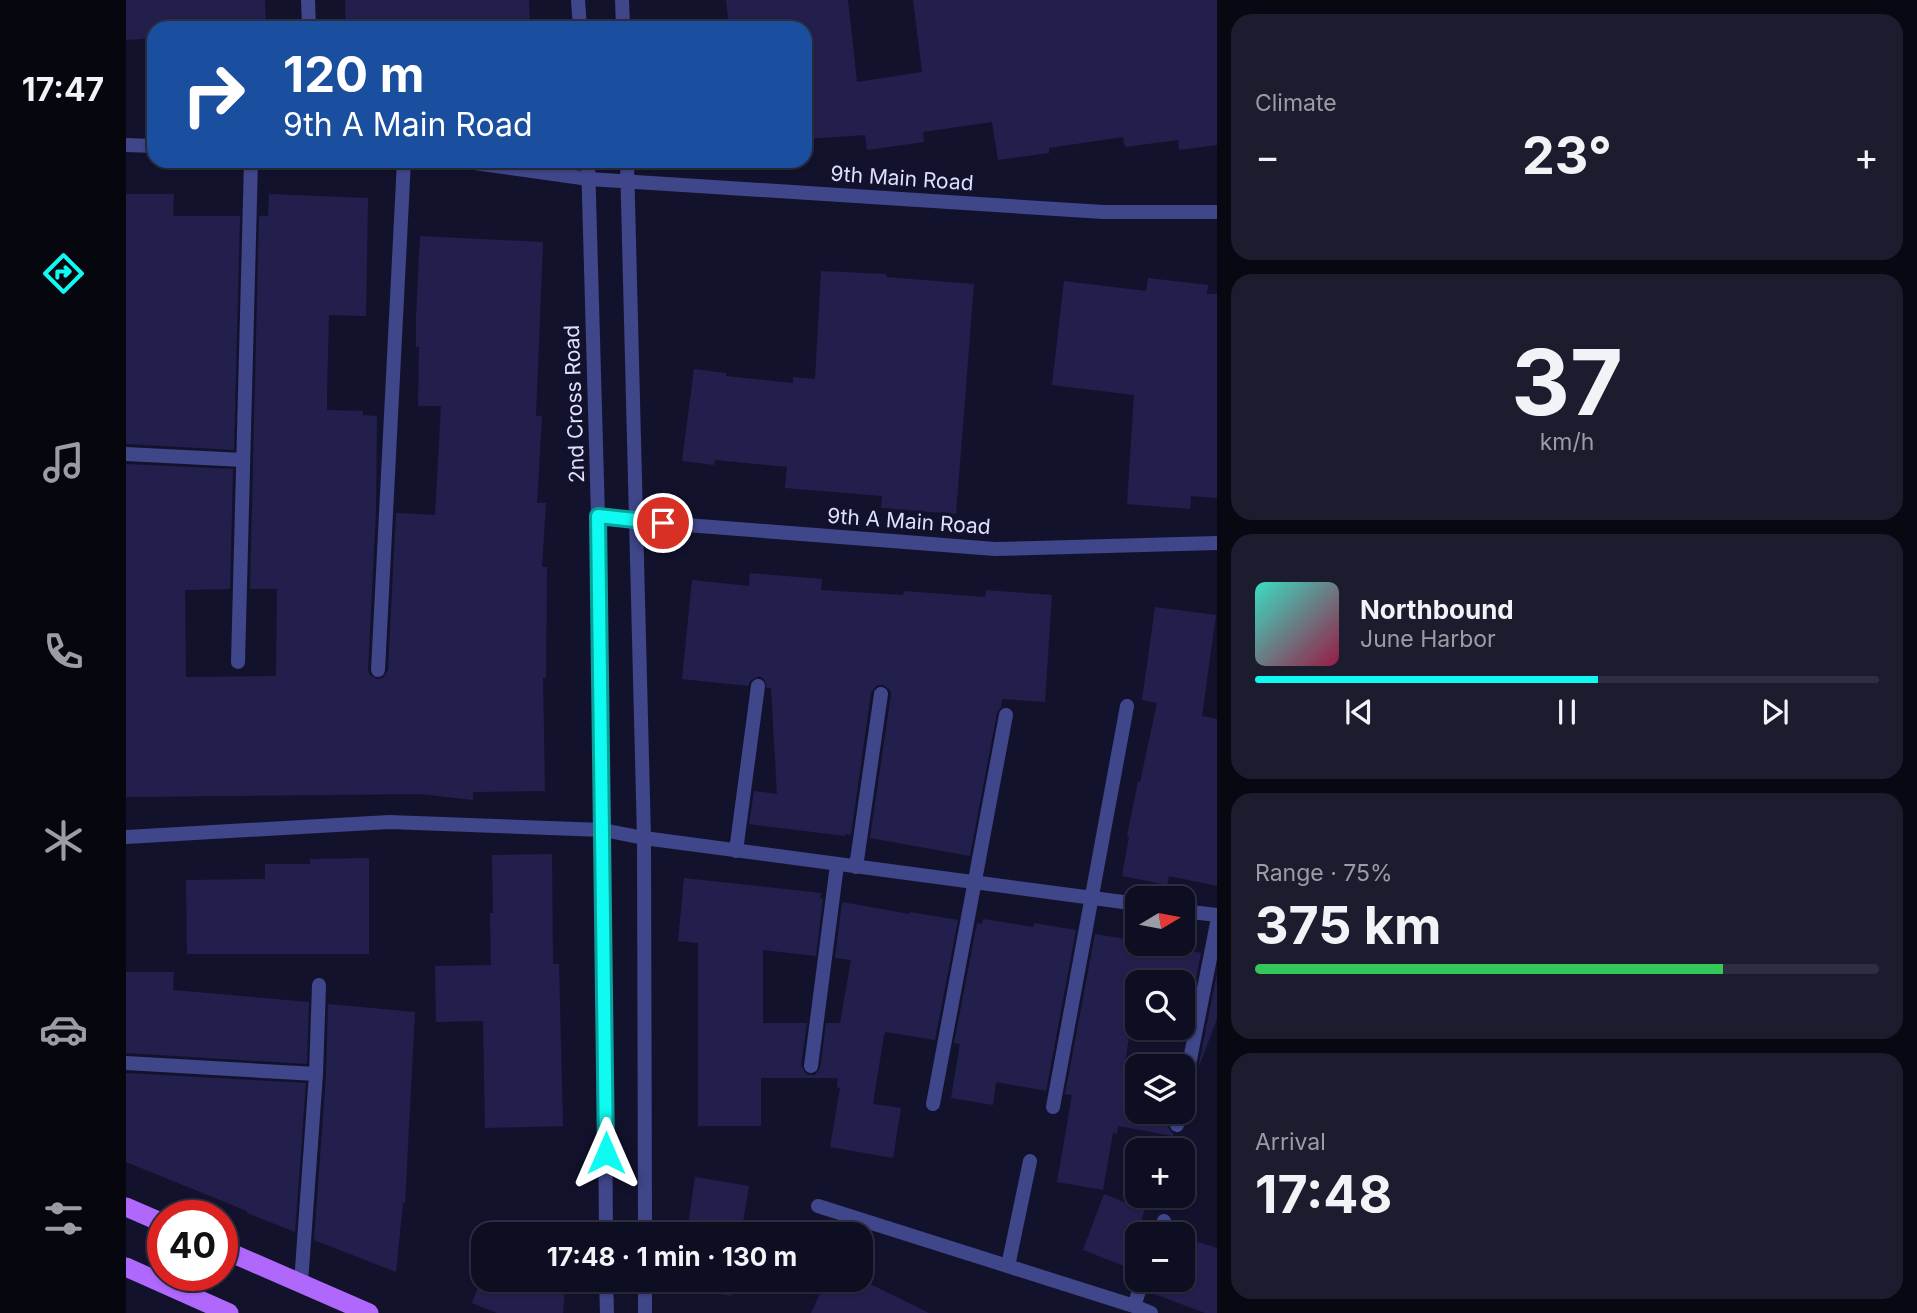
<!DOCTYPE html>
<meta charset="utf-8">
<style>
:root{--surface:#0e0e22;--page:#1c1c2f;--text:#f1f3f6;--muted:#9b9ca5;--line:#2e2e40;--accent:#0ffaf1}
body{margin:0;font-family:Inter,sans-serif;background:var(--page);color:var(--text);height:100vh;display:flex;flex-direction:column;font-size:26px;white-space:nowrap}
*{box-sizing:border-box;margin:0}
p{font-size:23px;color:var(--muted)}
.icon{flex:none;width:38px;height:38px;fill:none;stroke:currentColor;stroke-width:2;stroke-linecap:round;stroke-linejoin:round}
.map{position:relative;flex:1;overflow:hidden}
.side{display:flex;flex-direction:column;gap:14px;padding:14px;background:#080813;width:700px}
.side>*{flex:none}
.guide{position:absolute;left:21px;top:21px;width:665px;height:147px;border-radius:21px;box-shadow:0 2px 5px #0004,0 0 0 2px var(--line);background:#1a4fa0;color:#fff;overflow:hidden}
.needle{width:46px;rotate:80deg}
.controls{position:absolute;left:999px;top:886px;display:grid;gap:14px}
.controls a{display:grid;place-items:center;width:70px;height:70px;border-radius:14px;background:var(--surface);box-shadow:0 2px 5px #0004,0 0 0 2px var(--line);font-size:35px}
.speed{position:absolute;left:21px;top:1200px;display:flex;gap:14px;font-size:35px;font-weight:700;text-align:center}
.speed>*{display:grid;place-content:center;width:91px;height:91px;border-radius:50%;background:var(--surface);box-shadow:0 2px 5px #0004,0 0 0 2px var(--line);line-height:1}
.speed .limit{border:10px solid #d22;background:#fff;color:#111}
.pin{position:absolute;display:grid;place-items:center;width:60px;height:60px;color:#fff;margin:-30px;border:4px solid #fff;border-radius:50%;box-shadow:0 2px 7px #0007}
.me{position:absolute;width:77px;margin:-38px;rotate:0deg;stroke-linejoin:round;filter:drop-shadow(0 0 5px #0008)}
.turn{display:flex;align-items:center;gap:24px;height:147px;padding:0 21px;font-size:32px}
.turn .icon{width:91px;height:91px;stroke-width:2.5}
.turn b{display:block;font-size:49px;line-height:60px}
.big{font-size:52px;font-weight:700;line-height:1.1}
.side .card{flex:1;display:flex;flex-direction:column;justify-content:center;gap:10px;min-width:0;padding:0 24px;border-radius:21px;background:var(--page)}
.side .dial{align-items:center;gap:0}
.dial b{font-size:91px;line-height:1}
.song{display:flex;align-items:center;gap:21px}
.cover{width:84px;height:84px;border-radius:10px;background:linear-gradient(135deg,hsl(170 70% 55%),hsl(340 70% 35%))}
.played{height:7px;border-radius:4px;background:linear-gradient(90deg,var(--accent) 55%,var(--line) 55%)}
.keys{display:flex;justify-content:space-around;direction:ltr}
.heat{display:flex;justify-content:space-between;align-items:center;font-size:38px;direction:ltr}
.charge{height:10px;border-radius:5px;background:linear-gradient(90deg,#34c759 75%,var(--line) 0)}
.trip{position:absolute;left:345px;top:1222px;width:402px;height:70px;border-radius:21px;background:var(--surface);box-shadow:0 2px 5px #0004,0 0 0 2px var(--line);font-weight:700;line-height:70px;text-align:center}
main{display:flex;flex:1;min-height:0}
.tabs{display:flex;flex-direction:column;width:126px;justify-content:space-around;align-items:center;background:#06060e;color:var(--muted)}
.tabs .icon{width:49px;height:49px}
.tabs .current{color:var(--accent)}
.tabs b{font-size:32px;color:var(--text)}
.map>svg:first-child{display:block}
.building{fill:#221f4d}
.lines{fill:none;stroke-linecap:round;stroke-linejoin:round}
.minor{stroke:#3f468a;stroke-width:14}
.tertiary{stroke:#3f468a;stroke-width:14}
.primary{stroke:#b068fc;stroke-width:19}
.route-casing{stroke:#0aa29d;stroke-width:18}
.route{stroke:#0ffaf1;stroke-width:12}
.labels{text-anchor:middle;dominant-baseline:central;stroke-width:7;stroke-linejoin:round;paint-order:stroke}
.street-label{font-size:21px;fill:#dfdffe;stroke:#13122d}
</style>
<main>
<nav class="tabs">
<b>17:47</b>
<svg class="icon current" aria-label="directions" viewBox="0 0 24 24"><path d="M12 3l9 9-9 9-9-9zM9 14v-3h6M13 9l2 2-2 2"/></svg>
<svg class="icon" aria-label="music" viewBox="0 0 24 24"><path d="M9 18V5l10-2v13"/><circle cx="6" cy="18" r="3"/><circle cx="16" cy="16" r="3"/></svg>
<svg class="icon" aria-label="phone" viewBox="0 0 24 24"><path d="M5 4h4l2 5-3 2q2 4 5 5l2-3 5 2v4C11 20 4 13 5 4z"/></svg>
<svg class="icon" aria-label="climate" viewBox="0 0 24 24"><path d="M12 3v18M4 7l16 10M4 17L20 7"/></svg>
<svg class="icon" aria-label="car" viewBox="0 0 24 24"><path d="M5 17H2v-5l4-1 3-4h7l3 4 3 1v5h-3M9 17h6M6 11h13"/><circle cx="7" cy="17" r="2"/><circle cx="17" cy="17" r="2"/></svg>
<svg class="icon" aria-label="filters" viewBox="0 0 24 24"><path d="M4 7h16M4 17h16"/><circle cx="9" cy="7" r="2"/><circle cx="15" cy="17" r="2"/></svg>
</nav>
<div class="map">
<svg width="1091" height="1313" viewBox="0 0 1091 1313">
<rect width="100%" height="100%" fill="#13122d"/>
<!-- building -->
<path class="building" d="M0,0H139L140,26L96,28H28V38L0,40Z
M219,0H403L404,28H220Z
M600,0H722L731,82L796,72L787,0H1091V145L1053,150L1052,140L999,147L997,137L923,148V153L872,160L866,122L797,132L798,142L741,150L739,135L679,139V28H603Z
M0,194H48L47,216H114L108,450L0,444Z
M143,194L242,198L240,316L203,315L201,391V410L237,411V415L251,416L250,511L242,670L244,675L251,679L257,678L262,670L270,513L309,515L315,406H292L293,347H290V317L294,236L417,242L410,416H416L411,503H420L416,567H421L420,678H417L419,791L347,792V800L294,794L0,797V464L107,469L104,589L59,590L60,677L150,676L151,589H124L133,216H142Z
M695,271L760,274V277L848,284L830,514L755,508L756,496L659,488L661,467L589,460L588,465L556,461L568,369L600,373V376L667,383V377L689,379Z
M1022,278L1082,285L1081,294H1091V498L1065,496L1064,509L1001,504L1008,395L926,385L938,281L1020,291Z
M624,573L696,579L695,590L777,595L778,591L859,597L860,590L926,595L919,702L876,699L875,707L871,713L844,856L744,838L765,695L764,690L757,685H751L745,693L725,835L719,834V836L623,824L628,791L651,794L645,688H641L638,679L633,676L625,680L622,686L556,679L566,580L623,586Z
M1029,607L1090,615L1076,716L1091,719V886L1043,876L1041,885L996,876L1003,837L1001,836L1012,782H1014L1031,703L1016,700Z
M426,854L427,964H433L437,1126L359,1128L357,1021L310,1022L309,966L365,965L364,913H367L366,855Z
M243,858V954H61L60,880L139,879V864H184V859Z
M558,878L695,893L694,898L697,899L690,956L637,950V1023H681L675,1065L679,1073L683,1075H689L694,1068L700,1023H714L725,960L709,958L716,902L783,914L784,912L832,920L809,1040L760,1032L758,1035L747,1104L775,1108L767,1158L704,1147L714,1088L711,1087L712,1078H635V1126H572V943L552,941Z
M857,919L907,927L908,923L950,930L920,1091L870,1082L867,1105L825,1098L834,1044L828,1043L851,923L856,924Z
M969,934L1012,941V943L1075,953L1057,1045V982H1012V1007H1008L999,1062L1024,1066H1012V1111H1044L1042,1127L1047,1134V1136L992,1126L991,1134L987,1133L977,1190L931,1182L946,1095L939,1094Z
M0,972H48L47,990L183,1002L181,1064L0,1053Z
M1091,973V1019L1072,1069Z
M202,1004L289,1012L279,1203H277L270,1272L188,1240L200,1075Z
M0,1073L180,1083L169,1232L121,1213V1211L0,1162Z
M569,1177L623,1186L615,1234H561Z
M978,1194L1019,1210L998,1266L957,1250Z
M1057,1237L1091,1248V1313H1079L1023,1292L1026,1279H1057Z
M355,1279H440L437,1313H371L346,1303Z
M555,1279H609L606,1296L553,1288Z
M701,1279H734L803,1313H685Z"/>
<g class="lines">
<!-- minor -->
<path class="minor" d="M182,0L183,28
M0,454L117,460
M472,516L509,521L869,549L1091,543
M112,662L125,161
M252,670L278,161
M0,837L263,822L477,830L518,838L1012,904
M610,851L632,686
M730,867L755,694
M1057,911L1091,915
M0,1063L190,1074
M685,1066L711,865
M1057,1095L1091,923
M807,1104L880,715
M927,1107L1001,706
M1051,1125L1054,1111
M692,1206L1008,1306L1025,1313
M1033,1234L1038,1221
M882,1266L904,1161
M175,1283L190,1074L193,985
M1008,1306L1017,1279"/>
<!-- tertiary -->
<path class="tertiary" d="M452,0L454,28
M496,0L497,28
M0,145L28,146
M334,161L463,179L977,212H1091
M462,161L472,516L477,830L480,1234
M501,161L518,838L519,1234
M480,1279L481,1313
M519,1279V1313"/>
<!-- primary -->
<path class="primary" d="M0,1207L37,1223
M96,1249L243,1313
M0,1267L103,1313"/>
</g>
<g class="lines">
<defs>
<path id="route" d="M480,1153L472,516L537,523"/>
</defs>
<!-- route casing -->
<use href="#route" class="route-casing"/>
<!-- route -->
<use href="#route" class="route"/>
</g>
<g class="labels">
<!-- street labels -->
<g class="street-label">
<text transform="translate(776 178) rotate(4)">9th Main Road</text>
<text transform="translate(448 404) rotate(-92)">2nd Cross Road</text>
<text transform="translate(783 521) rotate(4)">9th A Main Road</text>
</g>
</g>
</svg>
<div class="controls">
<a><svg class="needle" viewBox="-14 -14 28 28"><path d="M0-13l5 13h-10z" fill="#e53935"/><path d="M0 13l5-13h-10z" fill="#9b9ca5"/></svg></a>
<a><svg class="icon" aria-label="search" viewBox="0 0 24 24"><circle cx="10" cy="10" r="6"/><path d="M15 15l6 6"/></svg></a>
<a><svg class="icon" aria-label="layers" viewBox="0 0 24 24"><path d="M12 4l9 5-9 5-9-5zM3 14l9 5 9-5"/></svg></a>
<a>+</a>
<a>−</a>
</div>
<div class="speed"><div class="limit">40</div></div>
<div class="pin" style="left:537px;top:523px;background:#d93025"><svg class="icon" aria-label="arrive" viewBox="0 0 24 24"><path d="M6 21V4h12l-3 4 3 4H6"/></svg></div>
<svg class="me" style="left:480px;top:1153px" viewBox="-20 -20 40 40"><path d="M0-17L14 15 0 8-14 15z" fill="#0ffaf1" stroke="#fff" stroke-width="4"/></svg>
<div class="trip">17:48 · 1 min · 130 m</div>
<div class="guide">
<div class="turn"><svg class="icon" aria-label="right" viewBox="0 0 24 24"><path d="M7 20v-9h11M14 6l5 5-5 5"/></svg><div><b>120 m</b>9th A Main Road</div></div>
</div>
</div>
<section class="side">
<div class="card"><p>Climate</p>
<div class="heat"><a>−</a><b class="big">23°</b><a>+</a></div>
</div>
<div class="card dial"><b>37</b><p>km/h</p></div>
<div class="card">
<div class="song"><i class="cover"></i><div><b>Northbound</b><p>June Harbor</p></div></div>
<div class="played"></div>
<div class="keys"><svg class="icon" aria-label="previous" viewBox="0 0 24 24"><path d="M18 5L8 12l10 7zM5 5v14"/></svg><svg class="icon" aria-label="pause" viewBox="0 0 24 24"><path d="M8 5v14M16 5v14"/></svg><svg class="icon" aria-label="next" viewBox="0 0 24 24"><path d="M6 5l10 7-10 7zM19 5v14"/></svg></div>
</div>
<div class="card"><p>Range · 75%</p><b class="big">375 km</b><div class="charge"></div></div>
<div class="card"><p>Arrival</p><b class="big">17:48</b></div>
</section>
</main>
